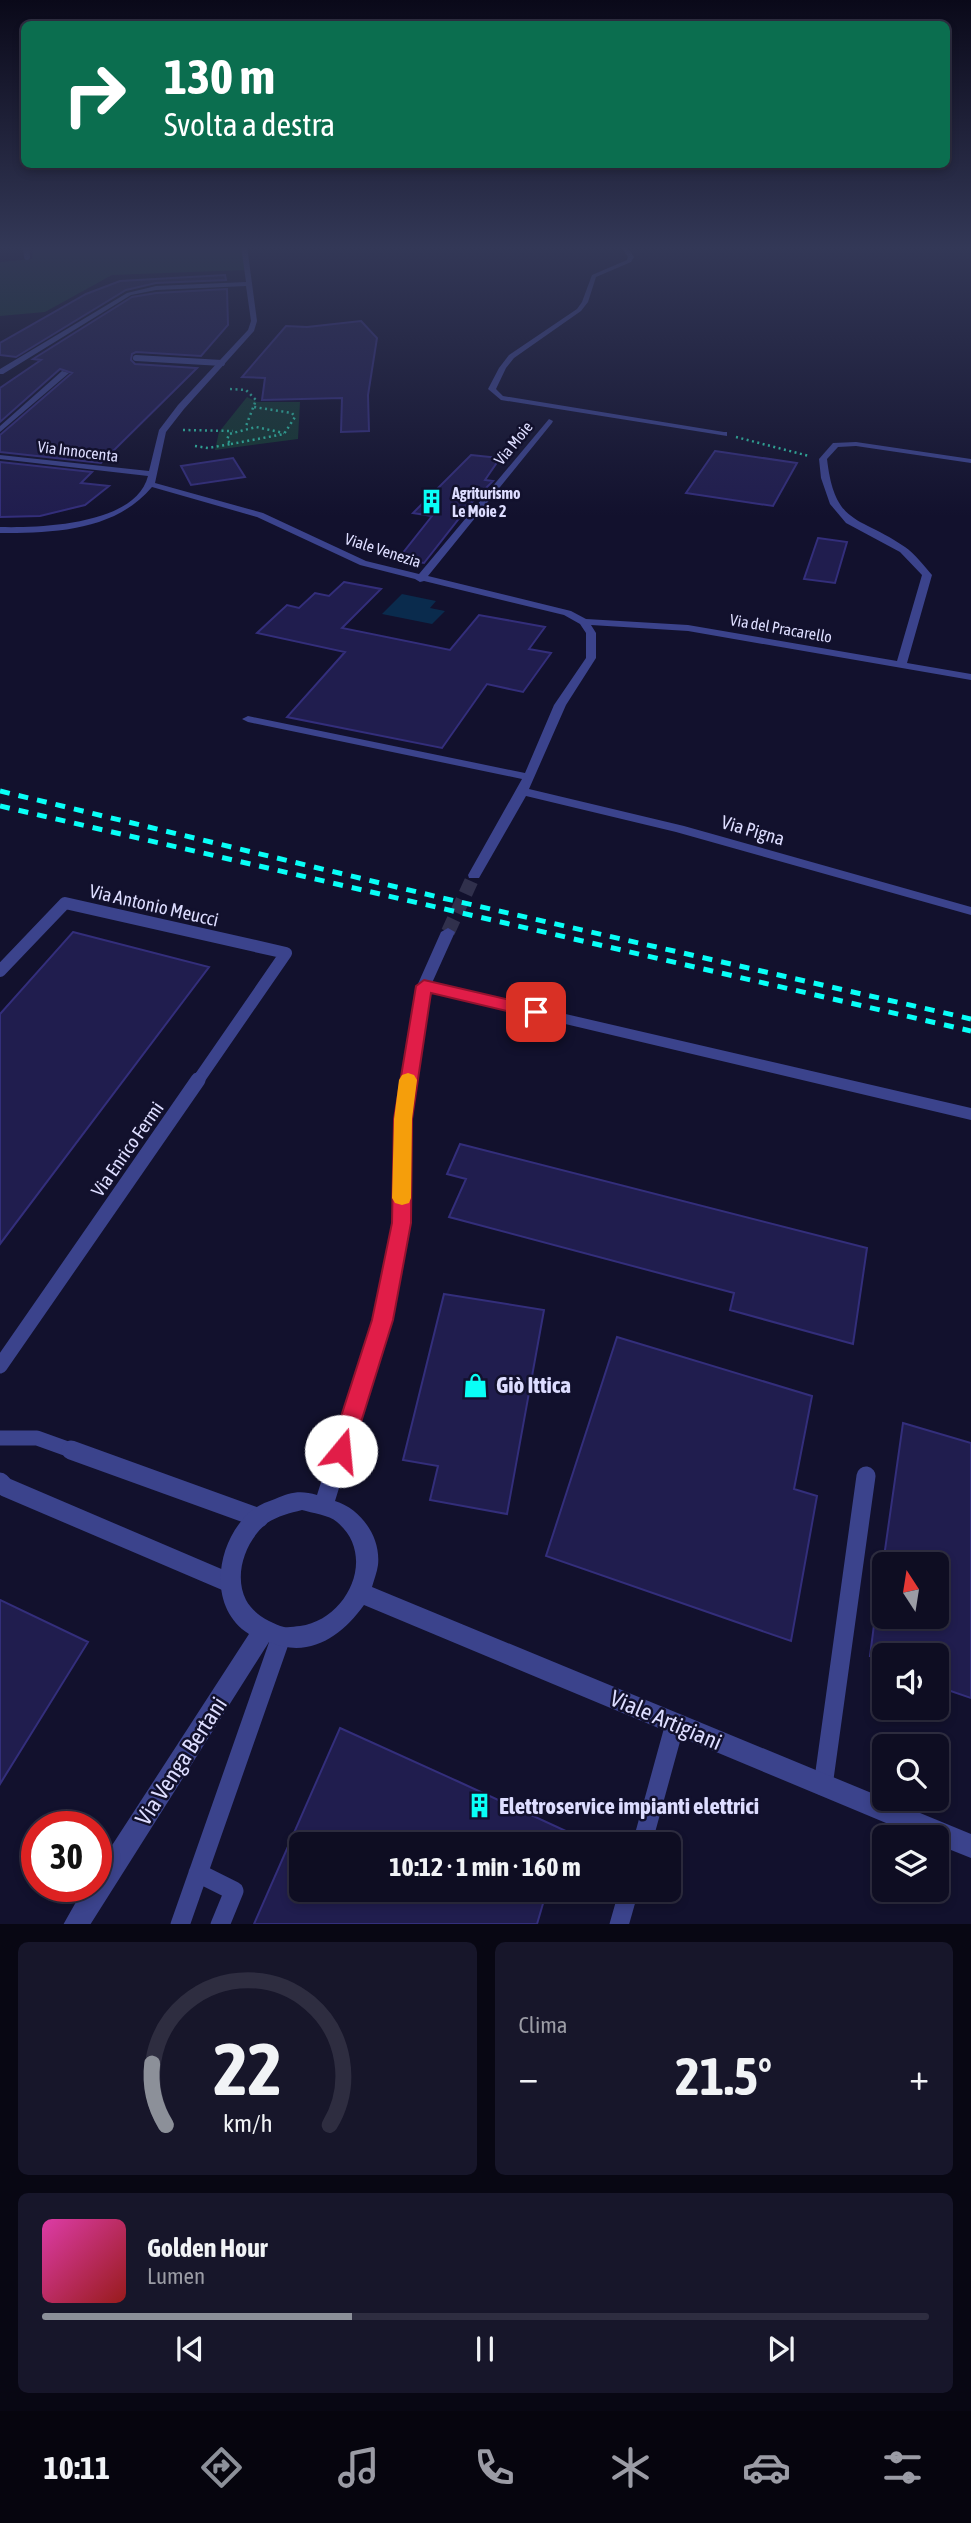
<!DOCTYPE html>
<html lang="it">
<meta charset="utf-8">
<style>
:root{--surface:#0e0d22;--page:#17162a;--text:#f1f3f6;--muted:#9b9ca5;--line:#2e2d40;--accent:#8c9099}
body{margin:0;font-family:"Asap Condensed",sans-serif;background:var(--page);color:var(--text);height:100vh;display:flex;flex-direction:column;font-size:26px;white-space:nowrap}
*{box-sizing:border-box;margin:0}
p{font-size:23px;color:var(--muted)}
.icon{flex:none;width:38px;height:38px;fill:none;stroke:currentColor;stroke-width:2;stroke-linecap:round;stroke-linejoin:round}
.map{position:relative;height:1924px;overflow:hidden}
.details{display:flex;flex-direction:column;gap:18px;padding:18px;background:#080713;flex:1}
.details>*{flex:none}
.top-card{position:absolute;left:21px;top:21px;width:929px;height:147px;border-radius:10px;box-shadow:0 4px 10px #0003,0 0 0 2px var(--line);background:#0b6e4f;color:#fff;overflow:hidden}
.needle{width:46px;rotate:348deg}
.buttons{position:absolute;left:872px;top:1552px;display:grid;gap:14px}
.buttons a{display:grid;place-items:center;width:77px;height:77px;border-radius:10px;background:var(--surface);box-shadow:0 4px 10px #0003,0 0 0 2px var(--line);font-size:35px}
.speed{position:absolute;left:21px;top:1811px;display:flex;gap:14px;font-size:35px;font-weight:700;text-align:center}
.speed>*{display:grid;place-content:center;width:91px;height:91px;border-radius:50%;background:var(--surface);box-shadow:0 4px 10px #0003,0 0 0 2px var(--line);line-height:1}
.speed .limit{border:10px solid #d22;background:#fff;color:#111}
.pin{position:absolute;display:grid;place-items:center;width:60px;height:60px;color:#fff;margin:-30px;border-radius:14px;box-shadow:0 4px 10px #0006}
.me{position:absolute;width:77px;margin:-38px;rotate:17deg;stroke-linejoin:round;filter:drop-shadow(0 0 5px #0008)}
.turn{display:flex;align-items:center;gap:24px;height:147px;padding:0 28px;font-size:32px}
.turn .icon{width:91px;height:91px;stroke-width:2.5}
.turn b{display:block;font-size:49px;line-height:60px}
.big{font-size:52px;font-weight:700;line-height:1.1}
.details .tile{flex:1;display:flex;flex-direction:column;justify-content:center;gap:10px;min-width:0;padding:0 24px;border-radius:10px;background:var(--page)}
.details .dial{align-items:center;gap:0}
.dial svg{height:182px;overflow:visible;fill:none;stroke:var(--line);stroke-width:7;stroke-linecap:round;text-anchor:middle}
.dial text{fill:var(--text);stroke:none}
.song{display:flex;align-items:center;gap:21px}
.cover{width:84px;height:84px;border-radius:10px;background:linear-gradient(135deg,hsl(320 70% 55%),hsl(0 70% 35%))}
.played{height:7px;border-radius:4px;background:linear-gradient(90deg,var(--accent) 35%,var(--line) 35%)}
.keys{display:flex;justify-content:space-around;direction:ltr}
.heat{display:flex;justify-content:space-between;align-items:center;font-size:38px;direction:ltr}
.details .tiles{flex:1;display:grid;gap:18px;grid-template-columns:1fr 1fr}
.tile:last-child{grid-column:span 2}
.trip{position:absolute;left:289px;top:1832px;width:392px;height:70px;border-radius:10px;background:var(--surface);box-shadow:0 4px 10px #0003,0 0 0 2px var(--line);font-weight:700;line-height:70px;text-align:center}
.tabs{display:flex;height:112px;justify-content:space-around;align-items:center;background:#06050e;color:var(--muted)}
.tabs .icon{width:49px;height:49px}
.tabs .selected{color:var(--accent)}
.tabs b{font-size:32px;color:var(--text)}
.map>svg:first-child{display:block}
.green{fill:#143731}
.water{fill:#0a2b4d}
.building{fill:#201d4e;stroke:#332e7b;stroke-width:2}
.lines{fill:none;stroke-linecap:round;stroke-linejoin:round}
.minor-tunnel{stroke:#30304c;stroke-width:14;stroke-dasharray:14 7;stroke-linecap:butt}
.path{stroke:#2ec1a5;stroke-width:2.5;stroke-dasharray:2 3.5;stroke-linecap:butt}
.service-far3{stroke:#3b438c;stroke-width:6}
.service-far2{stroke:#3b438c;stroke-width:12}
.service-far1{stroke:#3b438c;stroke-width:15}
.service{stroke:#3b438c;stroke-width:19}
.minor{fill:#3b438c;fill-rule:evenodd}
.rail{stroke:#09fff7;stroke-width:5;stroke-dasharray:10 9;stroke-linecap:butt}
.route{fill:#e11d48;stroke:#92132f;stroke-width:2}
.slow{fill:#f59e0b}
.labels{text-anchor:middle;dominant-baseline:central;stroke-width:5;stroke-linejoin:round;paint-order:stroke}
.far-street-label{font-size:16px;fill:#ddf;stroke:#12112d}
.far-poi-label{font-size:16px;font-weight:bold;fill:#ddf;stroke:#12112d;text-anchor:start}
.street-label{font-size:19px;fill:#ddf;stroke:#12112d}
.near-poi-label{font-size:23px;font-weight:bold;fill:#ddf;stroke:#12112d;text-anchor:start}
.near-street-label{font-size:23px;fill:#ddf;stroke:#12112d}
</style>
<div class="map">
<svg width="971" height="1925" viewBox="0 0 971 1925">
<rect width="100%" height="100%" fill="#12112d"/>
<!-- green -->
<path class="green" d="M33,246H244L245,270L112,275L45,312L0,316V262L32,259Z
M247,397L257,402H300L298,439L215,450L219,432Z"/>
<!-- water -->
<path class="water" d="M402,594L436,601L430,608L445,611L432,624L382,614Z"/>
<!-- building -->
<path class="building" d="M225,275L226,280L156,283L126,290L16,357L0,355V343L86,294L120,281Z
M227,289L228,325L201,356L136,352L132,354L131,360L135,364L197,368L101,463L0,452V435L72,373L60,369L0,422V388L41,360L33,359L132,297L156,293Z
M361,321L377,338L368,395L369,431L341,432L342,398L262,400L265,378L242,377L286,326L307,327Z
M715,451L797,463L773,506L686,493Z
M471,455L500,458L485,480L493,481L472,502L424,563L398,559L432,516L413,513Z
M233,458L245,477L191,485L181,466Z
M0,462L92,472L81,483L109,486L85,505L40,516L0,517Z
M818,538L847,542L835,583L804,579Z
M344,582L381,589L342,628L450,650L479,615L545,627L529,649L551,653L523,692L487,684L442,748L287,717L345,652L257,633L287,605L299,608L315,593L329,596Z
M73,932L209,967L0,1244V1014Z
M460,1144L867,1248L853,1344L730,1310L734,1293L449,1217L466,1179L447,1174Z
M444,1294L544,1310L507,1514L430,1500L438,1466L403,1460Z
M617,1337L812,1396L794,1489L817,1496L791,1641L546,1556Z
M903,1423L971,1443V1698L936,1686V1656H870L875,1617H936V1564H883Z
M0,1600L88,1642L0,1784Z
M340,1728L457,1781L594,1844H301V1890H547L537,1924H254Z"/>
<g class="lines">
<!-- minor-tunnel -->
<path class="minor-tunnel" d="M448,932L474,875"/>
<!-- path -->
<path class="path" d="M230,389L246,390L256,400L246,426
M183,430L233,431
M736,437L809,456
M231,444L284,434L295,417L292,413L254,407
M195,446L208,448L231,444L227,440L229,434L256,427L284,433"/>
<!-- service-far3 -->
<path class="service-far3" d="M26,246L27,257
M136,358L222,363"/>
<!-- service-far2 -->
<path class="service-far2" d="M0,971L65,903L286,953L197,1082"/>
<!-- service-far1 -->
<path class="service-far1" d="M0,1366L198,1080
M0,1438H37L76,1452"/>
<!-- service -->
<path class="service" d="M71,1450L259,1518
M0,1482L5,1487L230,1583
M823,1786L866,1476
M642,1844L675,1724
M198,1873L234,1891L220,1925
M180,1925L281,1637
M619,1925L629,1890"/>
<!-- minor -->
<path class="minor" d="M241,246H247L257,321L254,331L184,409L166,432L155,483L263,513L366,561L419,574L549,419L553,421L552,423L428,576L571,611L586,619L688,625L897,661L922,575L900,552L846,523L830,504L821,478L819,459L833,443L856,442L971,459V463L856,446L838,447L827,459C835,527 859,515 905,547C915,554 924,566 932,575L907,663L971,674V680L688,631L591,625L596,633V658L566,705L529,789L684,826L971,907V915L676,832L526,796L479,878H469L468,875L522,779L248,722L242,719L248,716L525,773L554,705L586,658V633L580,624L564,615L424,581L420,582L415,579L360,565L257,517L152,487C115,531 54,533 0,533V527C39,528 136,525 148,476L0,459V455L149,471L159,430L178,405L248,330L251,321L246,286L156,290L131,295L3,374H0V369L127,293L156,286L246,282Z
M620,246H626L634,257L631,262L596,277L588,302L581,311L514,358L506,368L496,389L503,396L724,432H727V436L501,400L488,389L499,368L509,355L577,309L582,302L592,275L627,260L628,257Z
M62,371L69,373L0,432V426Z
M448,928L455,932L432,983L971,1108V1120L430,992L411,1119L410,1223L391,1320L335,1501C361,1509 381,1537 378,1565C377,1572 374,1580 372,1587L971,1834V1858L936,1844V1838H922L364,1605C341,1637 309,1659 269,1642L90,1925H63L85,1886H96V1870L249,1634C206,1607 216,1541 251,1511C258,1505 267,1502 275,1499C290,1492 301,1490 317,1495L373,1320L394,1223L395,1119L407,1038L417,986L441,932ZM302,1510C312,1513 329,1515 337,1522C378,1556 347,1620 300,1626C295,1626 289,1628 284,1627C279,1626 274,1623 269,1621C259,1616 251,1609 246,1600C233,1574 246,1540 267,1523C278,1516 290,1513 302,1510Z"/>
<!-- rail -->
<path class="rail" d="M0,791L438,897L971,1019
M0,806L971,1031"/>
</g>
<!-- sky -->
<linearGradient id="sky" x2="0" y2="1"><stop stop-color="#0a0919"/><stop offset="0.48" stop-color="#333857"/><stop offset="1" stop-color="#333857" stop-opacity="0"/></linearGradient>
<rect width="971" height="516" fill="url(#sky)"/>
<!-- route -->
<path class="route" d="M424,980L536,1006L544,1012L536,1018L431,993L412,1119L411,1223L393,1320L352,1451L349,1458L341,1461L333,1458L330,1451L372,1320L392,1223L394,1119L416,986Z"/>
<!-- slow -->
<path class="slow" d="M408,1073L414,1075L417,1080L412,1119L411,1198L409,1203L402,1205L395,1203L392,1198L394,1119L399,1080L402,1075Z"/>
<!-- icons -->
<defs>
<symbol id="building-bare" viewBox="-9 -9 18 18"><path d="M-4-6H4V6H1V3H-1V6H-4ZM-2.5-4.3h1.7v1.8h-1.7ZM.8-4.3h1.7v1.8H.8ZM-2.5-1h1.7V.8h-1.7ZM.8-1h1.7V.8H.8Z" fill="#09fff7" stroke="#12112d" stroke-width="2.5" paint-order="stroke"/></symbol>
<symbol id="shop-bare" viewBox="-9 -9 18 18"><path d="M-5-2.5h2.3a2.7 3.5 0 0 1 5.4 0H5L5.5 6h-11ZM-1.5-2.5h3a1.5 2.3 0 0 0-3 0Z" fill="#09fff7" stroke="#12112d" stroke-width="2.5" paint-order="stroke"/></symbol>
</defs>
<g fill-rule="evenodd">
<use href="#building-bare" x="414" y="484" width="35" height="35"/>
<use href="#shop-bare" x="458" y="1368" width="35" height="35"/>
<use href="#building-bare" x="462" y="1788" width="35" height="35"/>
</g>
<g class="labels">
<!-- far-street labels -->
<g class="far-street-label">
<text transform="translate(513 443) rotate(-51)">Via Moie</text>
<text transform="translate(78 451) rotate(7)">Via Innocenta</text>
<text transform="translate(383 550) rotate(18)">Viale Venezia</text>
<text transform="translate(781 628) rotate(10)">Via del Pracarello</text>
</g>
<!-- far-poi labels -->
<g class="far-poi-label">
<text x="452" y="493">Agriturismo<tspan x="452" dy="18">Le Moie 2</tspan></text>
</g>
<!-- street labels -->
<g class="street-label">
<text transform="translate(753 830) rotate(16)">Via Pigna</text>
<text transform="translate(154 905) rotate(13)">Via Antonio Meucci</text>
<text transform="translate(127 1149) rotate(-55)">Via Enrico Fermi</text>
</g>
<!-- near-poi labels -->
<g class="near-poi-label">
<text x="496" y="1385">Giò Ittica</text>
<text x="499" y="1806">Elettroservice impianti elettrici</text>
</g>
<!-- near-street labels -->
<g class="near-street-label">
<text transform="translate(666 1720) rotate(23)">Viale Artigiani</text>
<text transform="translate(181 1761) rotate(-57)">Via Venga Bertani</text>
</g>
</g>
</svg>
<div class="buttons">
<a><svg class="needle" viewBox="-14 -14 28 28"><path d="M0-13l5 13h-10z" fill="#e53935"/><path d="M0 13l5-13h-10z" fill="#9b9ca5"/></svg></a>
<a><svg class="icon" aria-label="sound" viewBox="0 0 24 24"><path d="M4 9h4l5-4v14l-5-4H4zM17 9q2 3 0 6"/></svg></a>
<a><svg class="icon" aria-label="search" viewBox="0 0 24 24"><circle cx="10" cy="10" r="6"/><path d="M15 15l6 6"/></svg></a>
<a><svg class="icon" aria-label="layers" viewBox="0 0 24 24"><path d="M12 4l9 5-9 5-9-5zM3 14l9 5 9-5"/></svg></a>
</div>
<div class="speed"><div class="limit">30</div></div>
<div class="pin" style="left:536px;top:1012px;background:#d93025"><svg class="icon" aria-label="arrive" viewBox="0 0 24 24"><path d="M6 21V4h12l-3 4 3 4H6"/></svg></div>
<svg class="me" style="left:341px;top:1451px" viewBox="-20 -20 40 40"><circle r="19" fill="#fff"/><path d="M0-13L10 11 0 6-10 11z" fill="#e11d48"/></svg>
<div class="trip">10:12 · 1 min · 160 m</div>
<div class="top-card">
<div class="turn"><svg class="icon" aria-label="right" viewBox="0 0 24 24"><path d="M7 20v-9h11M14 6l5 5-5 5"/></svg><div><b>130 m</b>Svolta a destra</div></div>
</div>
</div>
<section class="details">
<div class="tiles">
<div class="tile dial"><svg viewBox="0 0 100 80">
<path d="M14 69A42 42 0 1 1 86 69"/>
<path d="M14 69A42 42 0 0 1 8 42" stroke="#8c9099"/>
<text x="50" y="56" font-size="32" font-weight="700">22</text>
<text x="50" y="72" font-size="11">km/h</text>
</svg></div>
<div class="tile"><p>Clima</p>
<div class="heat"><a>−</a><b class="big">21.5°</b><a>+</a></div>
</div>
<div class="tile">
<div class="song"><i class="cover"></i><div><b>Golden Hour</b><p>Lumen</p></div></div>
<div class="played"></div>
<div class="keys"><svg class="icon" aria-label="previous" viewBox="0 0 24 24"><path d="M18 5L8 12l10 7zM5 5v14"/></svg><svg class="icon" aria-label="pause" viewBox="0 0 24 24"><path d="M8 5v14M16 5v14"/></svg><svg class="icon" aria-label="next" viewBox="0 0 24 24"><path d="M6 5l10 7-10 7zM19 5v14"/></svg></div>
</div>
</div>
</section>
<nav class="tabs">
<b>10:11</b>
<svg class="icon selected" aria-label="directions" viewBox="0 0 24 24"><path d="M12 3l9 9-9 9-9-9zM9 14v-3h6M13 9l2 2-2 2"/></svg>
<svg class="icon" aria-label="music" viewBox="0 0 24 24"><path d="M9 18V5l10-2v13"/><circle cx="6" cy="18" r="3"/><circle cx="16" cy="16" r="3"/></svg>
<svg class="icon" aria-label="phone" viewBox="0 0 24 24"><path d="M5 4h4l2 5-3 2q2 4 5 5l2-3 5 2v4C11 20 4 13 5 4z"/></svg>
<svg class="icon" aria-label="climate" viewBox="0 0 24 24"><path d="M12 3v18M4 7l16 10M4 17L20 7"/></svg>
<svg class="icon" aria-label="car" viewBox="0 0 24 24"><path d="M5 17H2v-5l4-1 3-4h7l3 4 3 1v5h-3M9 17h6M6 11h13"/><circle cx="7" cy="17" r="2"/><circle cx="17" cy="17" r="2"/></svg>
<svg class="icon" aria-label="filters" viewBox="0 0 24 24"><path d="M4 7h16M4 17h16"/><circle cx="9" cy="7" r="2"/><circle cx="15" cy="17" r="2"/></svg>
</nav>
